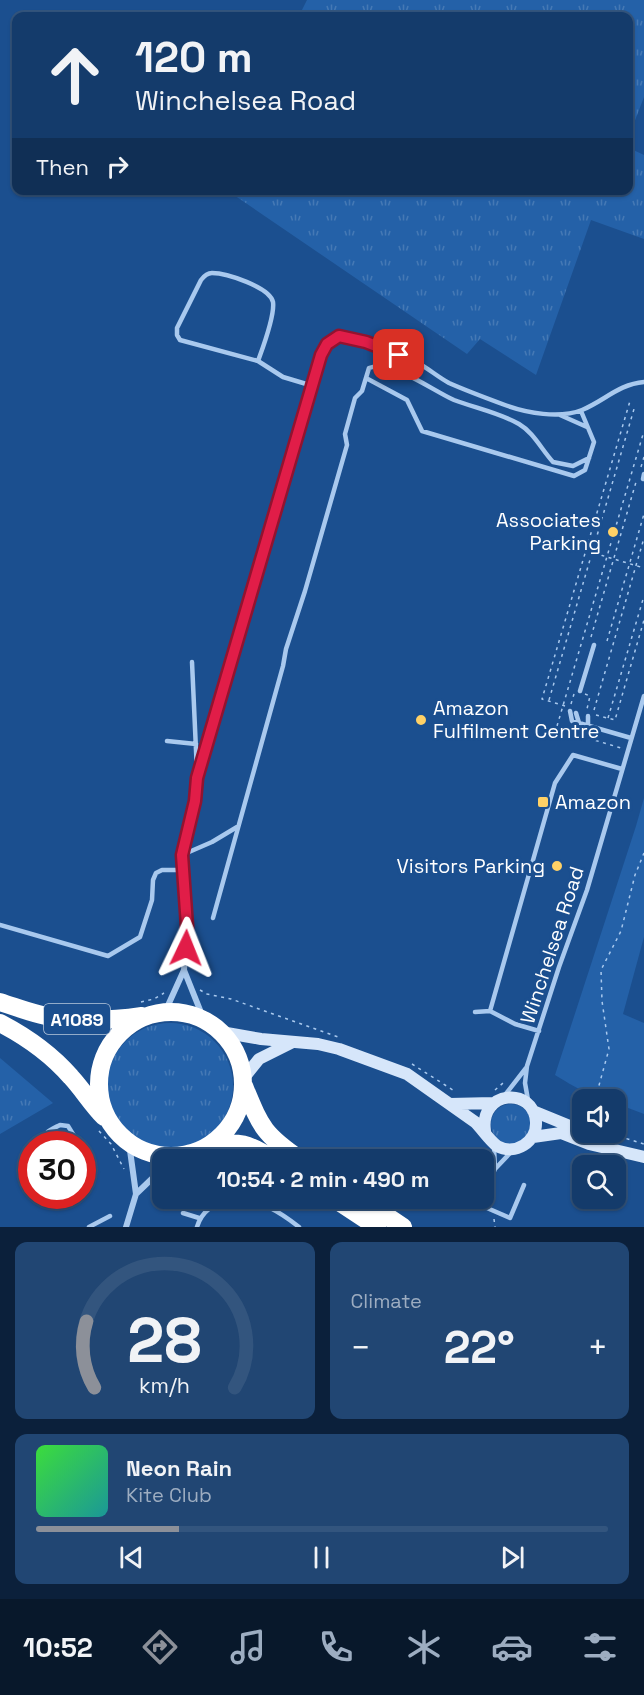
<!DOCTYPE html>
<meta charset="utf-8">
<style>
:root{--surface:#143b6b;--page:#214673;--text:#f1f3f6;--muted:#9dadc1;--line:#33557e;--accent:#8c9099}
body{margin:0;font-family:"Space Grotesk",sans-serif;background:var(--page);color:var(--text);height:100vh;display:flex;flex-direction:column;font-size:22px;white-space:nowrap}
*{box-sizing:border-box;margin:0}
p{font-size:20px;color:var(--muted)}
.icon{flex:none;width:33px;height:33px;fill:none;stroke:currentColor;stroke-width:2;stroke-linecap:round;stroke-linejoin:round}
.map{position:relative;height:1227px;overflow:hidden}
.side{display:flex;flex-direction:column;gap:15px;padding:15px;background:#0b203b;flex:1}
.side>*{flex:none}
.banner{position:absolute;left:12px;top:12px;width:621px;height:183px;border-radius:12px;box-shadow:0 2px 4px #0004,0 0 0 2px var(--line);background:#143b6b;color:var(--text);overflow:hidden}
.controls{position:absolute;left:572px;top:1089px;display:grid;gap:12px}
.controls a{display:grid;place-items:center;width:54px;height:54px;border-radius:12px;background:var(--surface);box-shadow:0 2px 4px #0004,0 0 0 2px var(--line);font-size:30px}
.speed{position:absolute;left:18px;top:1131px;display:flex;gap:12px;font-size:30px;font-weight:700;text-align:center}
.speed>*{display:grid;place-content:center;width:78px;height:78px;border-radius:50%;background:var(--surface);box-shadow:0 2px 4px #0004,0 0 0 2px var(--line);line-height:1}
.speed .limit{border:9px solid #d22;background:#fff;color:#111}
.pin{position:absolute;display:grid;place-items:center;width:51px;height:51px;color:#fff;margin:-26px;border-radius:12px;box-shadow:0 3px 9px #0006}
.me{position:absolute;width:66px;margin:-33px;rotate:2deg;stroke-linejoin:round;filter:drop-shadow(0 0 4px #0008)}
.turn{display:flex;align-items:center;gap:21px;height:126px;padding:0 24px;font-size:27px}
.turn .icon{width:78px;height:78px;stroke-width:2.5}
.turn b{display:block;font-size:42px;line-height:51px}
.then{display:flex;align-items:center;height:57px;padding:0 24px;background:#0003;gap:12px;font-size:22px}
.big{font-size:45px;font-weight:700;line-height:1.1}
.side .widget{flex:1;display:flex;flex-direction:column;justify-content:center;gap:9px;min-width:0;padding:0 21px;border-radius:12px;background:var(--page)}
.side .dial{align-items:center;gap:0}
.dial svg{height:156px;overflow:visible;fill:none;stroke:var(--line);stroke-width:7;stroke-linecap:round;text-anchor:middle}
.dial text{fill:var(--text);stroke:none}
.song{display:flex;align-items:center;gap:18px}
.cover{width:72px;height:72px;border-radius:9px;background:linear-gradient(135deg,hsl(120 70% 55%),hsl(180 70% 35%))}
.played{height:6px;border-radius:3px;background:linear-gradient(90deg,var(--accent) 25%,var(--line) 25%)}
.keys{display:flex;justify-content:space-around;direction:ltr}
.heat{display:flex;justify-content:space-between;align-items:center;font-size:33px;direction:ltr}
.side .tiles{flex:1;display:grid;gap:15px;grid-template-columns:1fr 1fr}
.widget:last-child{grid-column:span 2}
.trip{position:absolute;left:152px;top:1149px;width:342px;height:60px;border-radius:12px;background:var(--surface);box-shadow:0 2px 4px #0004,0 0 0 2px var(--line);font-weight:700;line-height:60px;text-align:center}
.tabs{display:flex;height:96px;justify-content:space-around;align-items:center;background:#08182b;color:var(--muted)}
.tabs .icon{width:42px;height:42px}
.tabs .active{color:var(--accent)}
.tabs b{font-size:27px;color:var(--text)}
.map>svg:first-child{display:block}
.grass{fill:url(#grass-tufts)}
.park{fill:#2461a8}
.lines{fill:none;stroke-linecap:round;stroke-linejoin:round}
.path{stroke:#a9c9ee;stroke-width:1.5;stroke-dasharray:3 4.5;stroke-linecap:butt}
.lane{stroke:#a9c9ee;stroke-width:4.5}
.street{stroke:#a9c9ee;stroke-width:6}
.secondary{stroke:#d6e6fa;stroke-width:12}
.highway{stroke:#fff;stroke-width:18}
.route-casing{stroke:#92132f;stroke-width:15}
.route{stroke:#e11d48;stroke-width:10}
.poi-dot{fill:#ffd166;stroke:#1b4f8f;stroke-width:2}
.labels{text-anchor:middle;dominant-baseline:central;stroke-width:6;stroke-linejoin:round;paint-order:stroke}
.shield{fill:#1b4f8f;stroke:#bbcadd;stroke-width:1.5}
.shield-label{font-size:18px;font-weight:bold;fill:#fff}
.poi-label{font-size:20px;fill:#fff;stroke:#1b4f8f;text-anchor:end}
.street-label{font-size:20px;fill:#fff;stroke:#1b4f8f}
</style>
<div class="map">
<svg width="644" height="1227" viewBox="0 0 644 1227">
<defs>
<pattern id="grass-tufts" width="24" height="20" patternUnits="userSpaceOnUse" patternTransform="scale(1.5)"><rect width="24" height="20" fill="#2461a8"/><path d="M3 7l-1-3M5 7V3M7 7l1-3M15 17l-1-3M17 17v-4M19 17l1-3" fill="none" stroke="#4579b5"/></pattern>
</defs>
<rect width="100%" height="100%" fill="#1b4f8f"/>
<!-- grass -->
<path class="grass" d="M307,0H644V97L629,136L628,16H299Z
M629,148L644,155V239L591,220L536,375L480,339L467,354L228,191L628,190Z
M107 1086a63 63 0 1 1 126 0a63 63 0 1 1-126 0Z
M0,1058L53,1103L0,1134Z
M491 1124a20 20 0 1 1 40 0a20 20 0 1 1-40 0Z"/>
<!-- park -->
<path class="park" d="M644,798V937L623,1014L644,1023V1114L615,1103V1100C594,1100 572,1085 555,1075L636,826Z"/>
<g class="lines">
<!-- path -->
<path class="path" d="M641,467L644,457
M587,551L644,568
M591,637L636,482
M607,641L644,514
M585,694L590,696L587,709
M549,700L634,409
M571,704L574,694
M565,706L542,699L630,401
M594,710L644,538
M596,715L615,720L644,620
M608,718L644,596
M557,726L644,431
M567,732L621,748
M200,990L207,994L231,999L338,1037
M141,1002L154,999L164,993
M412,1064L456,1092
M495,1090L503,1083H506
M595,1100L609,1049L602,1001L601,970L621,931L635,875L644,853
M99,1131L111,1144L124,1169
M605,1132L644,1144
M494,1219L495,1227"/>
<!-- lane -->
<path class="lane" d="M258,361C263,347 275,316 273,302C270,287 226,273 212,273C207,273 204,276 201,280L177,328V335L180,340L258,361L283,377L313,386
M366,378L407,400L422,431L574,476L585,470L594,442L581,411
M560,415L587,427
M643,479L644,474
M192,662L197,772
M580,691L594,645
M570,711L572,721L631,738
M576,713L579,723
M588,716V726
M167,741L196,744
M197,778L321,355C325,348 330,337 340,336C359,335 401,353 418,363C429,369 438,377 449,383C467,391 486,398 505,405C527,413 559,419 582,410C604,401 619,384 644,382
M182,855L212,842L237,827
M213,918L283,666L286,649L305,591L347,445L345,434L355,398L362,391L369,368C391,359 433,391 454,400C475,408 500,413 519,424C533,432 542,450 553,462L573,466L589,458
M0,925L108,956L140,937L152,900L153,880L156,873L162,870H182
M475,1012L490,1011
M539,1031L515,1024L490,1011L555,783L573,755L622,769
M505,1095L526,1068
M528,1100L525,1083L527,1066L559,967L587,890L644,696
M46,1144C42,1132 50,1130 60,1125L68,1126L79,1144
M494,1147L495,1169
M82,1151L91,1166L87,1176
M237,1198C262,1201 280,1212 299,1227
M464,1198L510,1218L524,1185
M483,1198L495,1169L512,1151
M183,1213L199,1218
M89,1227L110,1216
M197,1227C202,1210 215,1202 233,1198"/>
<!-- street -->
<path class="street" d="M184,970L204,1020
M165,1012L184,970L187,925L182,855L195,801L197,778
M178,1160L187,1154
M136,1194L162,1169
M126,1227L136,1194L129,1143"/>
<!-- secondary -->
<path class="secondary" d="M221,1032L261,1039L318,1044L339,1049L407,1074L475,1122C482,1129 490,1141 497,1146C515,1156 537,1142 536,1122C534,1086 479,1090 485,1131
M243,1079L259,1059L291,1043
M450,1104L493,1103
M533,1111L582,1131
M533,1137L561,1133L589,1144L644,1157"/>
<!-- highway -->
<path class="highway" d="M0,1002C19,1008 38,1016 58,1018C85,1021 115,1020 142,1016
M99 1084a72 72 0 1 1 144 0a72 72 0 1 1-144 0Z
M0,1023C27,1037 51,1054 71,1077C83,1090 92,1105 104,1117
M244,1086C261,1127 263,1134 301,1160
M210,1145C239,1141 249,1143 274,1160
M333,1198L377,1227
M360,1198L403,1227"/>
</g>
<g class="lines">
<defs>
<path id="route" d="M186,948L187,926L182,855L195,801L197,778L321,355L327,344L339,336L366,342L399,355"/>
</defs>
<!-- route casing -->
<use href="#route" class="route-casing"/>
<!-- route -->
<use href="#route" class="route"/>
</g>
<!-- markers -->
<g class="poi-dot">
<circle cx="613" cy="532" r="6"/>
<circle cx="421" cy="720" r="6"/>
<rect x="537" y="796" width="12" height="12" rx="3"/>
<circle cx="557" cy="866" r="6"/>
</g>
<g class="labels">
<!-- shield labels -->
<rect class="shield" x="44" y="1004" width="66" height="30" rx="4.5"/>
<g class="shield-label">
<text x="77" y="1019">A1089</text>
</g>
<!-- poi labels -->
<g class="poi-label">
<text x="601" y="520">Associates<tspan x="601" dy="23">Parking</tspan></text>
<text x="433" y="708" text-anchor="start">Amazon<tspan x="433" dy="23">Fulfilment Centre</tspan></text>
<text x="555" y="802" text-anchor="start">Amazon</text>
<text x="545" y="866">Visitors Parking</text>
</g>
<!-- street labels -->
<g class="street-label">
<text transform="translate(552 945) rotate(-72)">Winchelsea Road</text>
</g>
</g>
</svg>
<div class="controls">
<a><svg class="icon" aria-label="sound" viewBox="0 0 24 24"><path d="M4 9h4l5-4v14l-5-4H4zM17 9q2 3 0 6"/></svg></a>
<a><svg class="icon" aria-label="search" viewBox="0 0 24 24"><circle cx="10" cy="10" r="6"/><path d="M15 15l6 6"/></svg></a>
</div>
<div class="speed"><div class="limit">30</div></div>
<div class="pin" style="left:399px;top:355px;background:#d93025"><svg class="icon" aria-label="arrive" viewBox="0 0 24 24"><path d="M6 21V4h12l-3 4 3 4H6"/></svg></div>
<svg class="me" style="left:186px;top:948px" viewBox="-20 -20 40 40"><path d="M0-17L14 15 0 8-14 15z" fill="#e11d48" stroke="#fff" stroke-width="4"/></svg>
<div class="trip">10:54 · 2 min · 490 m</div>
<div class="banner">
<div class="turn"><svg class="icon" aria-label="ahead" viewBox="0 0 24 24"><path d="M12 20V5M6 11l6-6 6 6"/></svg><div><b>120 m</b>Winchelsea Road</div></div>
<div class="then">Then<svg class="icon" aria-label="right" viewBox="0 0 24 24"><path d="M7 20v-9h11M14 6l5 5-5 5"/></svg></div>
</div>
</div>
<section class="side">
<div class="tiles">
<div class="widget dial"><svg viewBox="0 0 100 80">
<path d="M14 69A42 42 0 1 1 86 69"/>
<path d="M14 69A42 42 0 0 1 10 35" stroke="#8c9099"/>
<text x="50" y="56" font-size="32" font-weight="700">28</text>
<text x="50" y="72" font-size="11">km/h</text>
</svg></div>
<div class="widget"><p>Climate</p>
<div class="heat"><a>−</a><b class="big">22°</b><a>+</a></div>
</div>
<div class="widget">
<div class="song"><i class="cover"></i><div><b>Neon Rain</b><p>Kite Club</p></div></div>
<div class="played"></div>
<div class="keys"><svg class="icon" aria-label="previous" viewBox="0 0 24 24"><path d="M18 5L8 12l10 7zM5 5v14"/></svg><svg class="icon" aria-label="pause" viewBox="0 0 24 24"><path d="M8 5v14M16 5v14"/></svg><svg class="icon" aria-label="next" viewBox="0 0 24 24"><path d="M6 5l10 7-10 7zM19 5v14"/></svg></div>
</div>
</div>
</section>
<nav class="tabs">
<b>10:52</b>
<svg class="icon active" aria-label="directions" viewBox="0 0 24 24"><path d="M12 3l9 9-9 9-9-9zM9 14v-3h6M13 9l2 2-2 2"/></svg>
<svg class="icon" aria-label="music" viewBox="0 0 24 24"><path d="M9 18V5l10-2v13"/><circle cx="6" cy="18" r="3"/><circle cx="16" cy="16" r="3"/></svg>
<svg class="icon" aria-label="phone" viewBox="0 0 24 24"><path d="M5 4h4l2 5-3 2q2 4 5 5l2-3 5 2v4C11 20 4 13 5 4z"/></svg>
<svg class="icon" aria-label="climate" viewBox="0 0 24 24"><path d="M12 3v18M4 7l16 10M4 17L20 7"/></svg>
<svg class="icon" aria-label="car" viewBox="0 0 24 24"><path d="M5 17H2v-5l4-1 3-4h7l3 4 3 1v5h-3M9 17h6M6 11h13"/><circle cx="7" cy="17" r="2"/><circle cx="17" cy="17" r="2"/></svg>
<svg class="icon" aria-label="filters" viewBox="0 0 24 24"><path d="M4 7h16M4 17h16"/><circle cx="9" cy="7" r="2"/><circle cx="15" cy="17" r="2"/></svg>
</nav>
